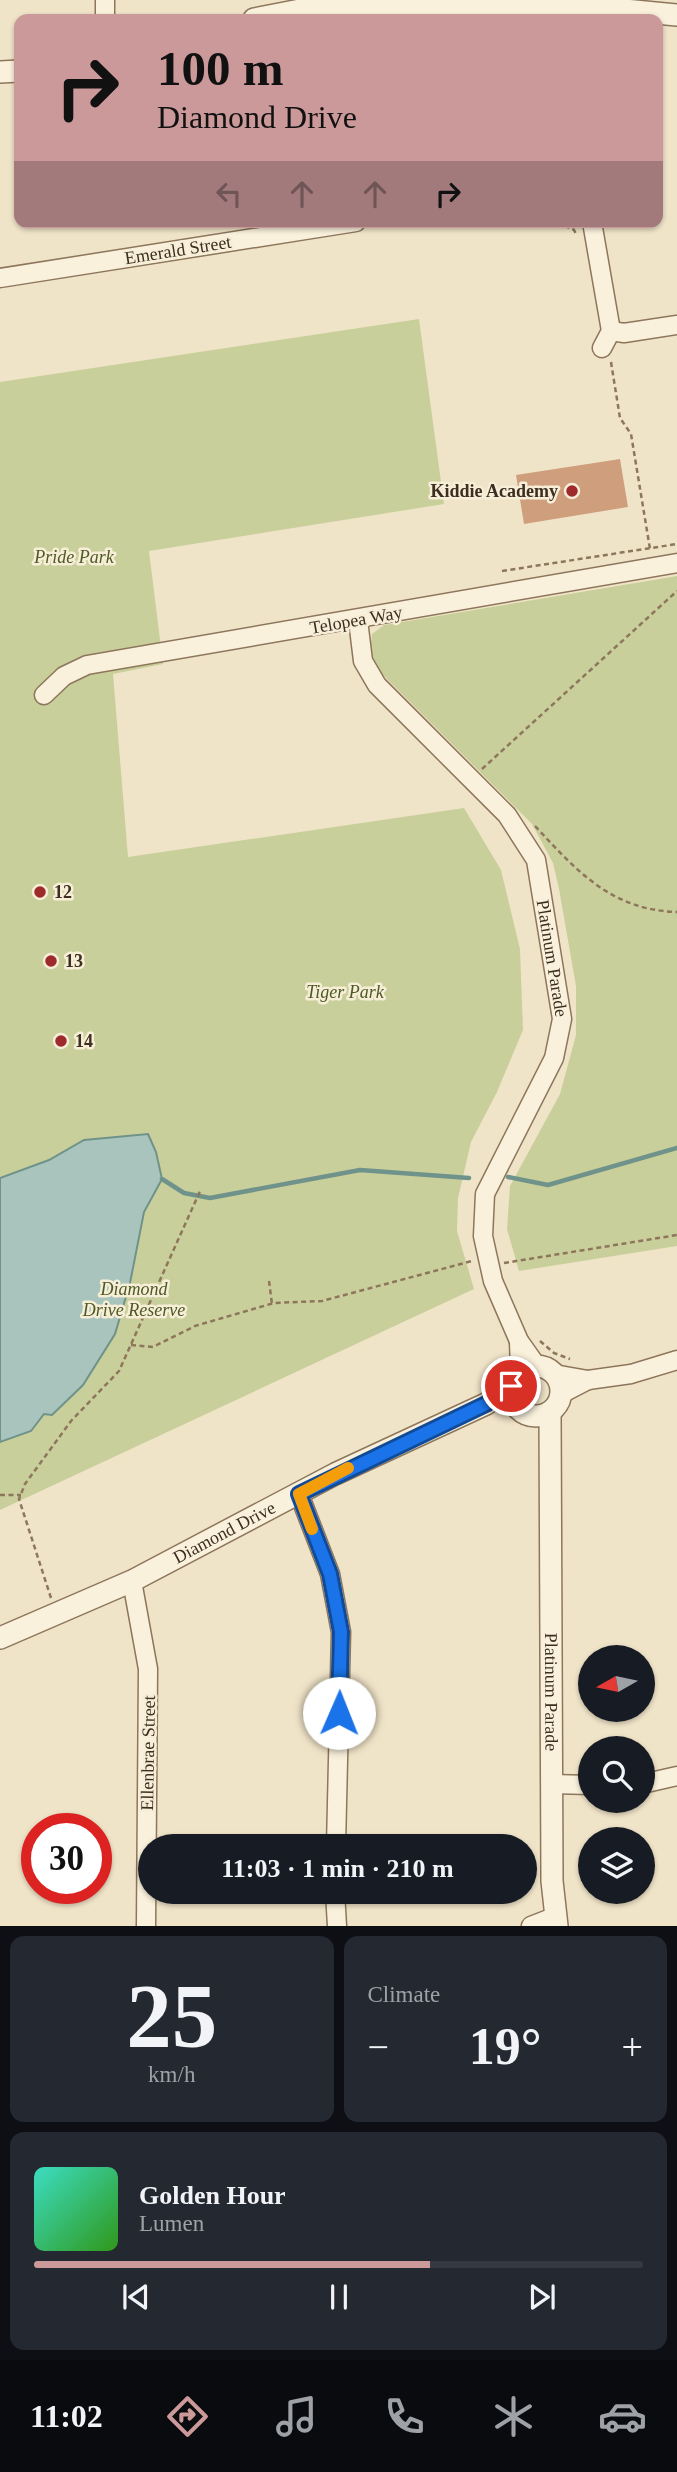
<!DOCTYPE html>
<meta charset="utf-8">
<style>
:root{--surface:#171b24;--page:#242831;--text:#f1f3f6;--muted:#9ea1a6;--line:#363941;--accent:#cc999b}
body{margin:0;font-family:"Times New Roman",serif;background:var(--page);color:var(--text);height:100vh;display:flex;flex-direction:column;font-size:26px;white-space:nowrap}
*{box-sizing:border-box;margin:0}
p{font-size:23px;color:var(--muted)}
.icon{flex:none;width:38px;height:38px;fill:none;stroke:currentColor;stroke-width:2;stroke-linecap:round;stroke-linejoin:round}
.map{position:relative;height:1926px;overflow:hidden}
.panel{display:flex;flex-direction:column;gap:10px;padding:10px;background:#0d0f14;flex:1}
.panel>*{flex:none}
.hud{position:absolute;left:14px;top:14px;width:649px;height:214px;border-radius:14px;box-shadow:0 2px 5px #0004;background:#cc999b;color:#111;overflow:hidden}
.needle{width:46px;rotate:261deg}
.fabs{position:absolute;left:578px;top:1645px;display:grid;gap:14px}
.fabs a{display:grid;place-items:center;width:77px;height:77px;border-radius:50%;background:var(--surface);box-shadow:0 2px 5px #0004;font-size:35px}
.speed{position:absolute;left:21px;top:1813px;display:flex;gap:14px;font-size:35px;font-weight:700;text-align:center}
.speed>*{display:grid;place-content:center;width:91px;height:91px;border-radius:50%;background:var(--surface);box-shadow:0 2px 5px #0004;line-height:1}
.speed .limit{border:10px solid #d22;background:#fff;color:#111}
.pin{position:absolute;display:grid;place-items:center;width:60px;height:60px;color:#fff;margin:-30px;border:4px solid #fff;border-radius:50%;box-shadow:0 2px 7px #0007}
.me{position:absolute;width:77px;margin:-38px;rotate:1deg;stroke-linejoin:round;filter:drop-shadow(0 0 5px #0008)}
.turn{display:flex;align-items:center;gap:24px;height:147px;padding:0 28px;font-size:32px}
.turn .icon{width:91px;height:91px;stroke-width:2.5}
.turn b{display:block;font-size:49px;line-height:60px}
.lanes{display:flex;align-items:center;height:66px;padding:0 28px;background:#0003;justify-content:center;gap:35px;direction:ltr}
.lanes .off{opacity:.35}
.big{font-size:52px;font-weight:600;line-height:1.1}
.panel .tile{flex:1;display:flex;flex-direction:column;justify-content:center;gap:10px;min-width:0;padding:0 24px;border-radius:14px;background:var(--page)}
.panel .dial{align-items:center;gap:0}
.dial b{font-size:91px;line-height:1}
.song{display:flex;align-items:center;gap:21px}
.cover{width:84px;height:84px;border-radius:10px;background:linear-gradient(135deg,hsl(170 70% 55%),hsl(110 70% 35%))}
.played{height:7px;border-radius:4px;background:linear-gradient(90deg,var(--accent) 65%,var(--line) 65%)}
.keys{display:flex;justify-content:space-around;direction:ltr}
.heat{display:flex;justify-content:space-between;align-items:center;font-size:38px;direction:ltr}
.panel .tiles{flex:1;display:grid;gap:10px;grid-template-columns:1fr 1fr}
.tile:last-child{grid-column:span 2}
.trip{position:absolute;left:138px;top:1834px;width:399px;height:70px;border-radius:35px;background:var(--surface);box-shadow:0 2px 5px #0004;font-weight:600;line-height:70px;text-align:center}
.menu{display:flex;height:112px;justify-content:space-around;align-items:center;background:#090b0e;color:var(--muted)}
.menu .icon{width:49px;height:49px}
.menu .on{color:var(--accent)}
.menu b{font-size:32px;color:var(--text)}
.map>svg:first-child{display:block}
.green{fill:#c9cf9b}
.water{fill:#a9c4bc;stroke:#6f938a;stroke-width:2}
.lines{fill:none;stroke-linecap:round;stroke-linejoin:round}
.stream{stroke:#6f938a;stroke-width:4.5}
.building{fill:#cf9f7d}
.minor-casing{stroke:#8d765c;stroke-width:21}
.tertiary-casing{stroke:#8d765c;stroke-width:24}
.path{stroke:#8d765c;stroke-width:2.5;stroke-dasharray:5 3.5;stroke-linecap:butt}
.minor{stroke:#faf1dc;stroke-width:18}
.tertiary{stroke:#faf1dc;stroke-width:21}
.route-casing{stroke:#114b97;stroke-width:18}
.route{stroke:#1a73e8;stroke-width:12}
.slow{stroke:#f59e0b;stroke-width:12}
.poi-dot{fill:#9e2a2b;stroke:#f7eed8;stroke-width:2.5}
.labels{text-anchor:middle;dominant-baseline:central;stroke-width:5;stroke-linejoin:round;paint-order:stroke}
.street-label{font-size:18px;fill:#3d2e20;stroke:#f7eed8}
.poi-label{font-size:18px;font-weight:bold;fill:#3d2e20;stroke:#f7eed8;text-anchor:start}
.park-label{font-size:18px;font-style:italic;fill:#4d5a26;stroke:#f7eed8}
</style>
<div class="map">
<svg width="677" height="1926" viewBox="0 0 677 1926">
<rect width="100%" height="100%" fill="#f0e4c8"/>
<!-- green -->
<path class="green" d="M419,319L444,504L149,551L163,664L113,674L128,857L464,808L501,870L520,949L523,1030L497,1092L471,1142L458,1198L457,1231L474,1289L0,1510V382Z
M677,576V1246L519,1271L507,1229L510,1186L560,1094L576,1035V986L559,889L553,863L532,824L375,667L370,652L372,634L384,625Z"/>
<!-- water -->
<path class="water" d="M148,1134L156,1152L162,1179L144,1212L130,1283L115,1334L83,1385L52,1415L44,1414L31,1431L0,1442V1178L49,1160L84,1140Z"/>
<g class="lines">
<!-- stream -->
<path class="stream" d="M508,1177L548,1185L677,1148
M162,1179L184,1193L210,1198L360,1170L469,1178"/>
</g>
<!-- building -->
<path class="building" d="M620,459L628,507L524,524L516,475Z"/>
<g class="lines">
<defs>
<g id="minor">
<path d="M105,0V19"/>
<path d="M592,222L611,331L602,348"/>
<path d="M0,278L356,222"/>
<path d="M611,331L624,333L677,325"/>
<path id="s1" d="M358,620L363,661L377,685L507,815L536,860L562,1019L554,1058L485,1194L483,1236L493,1281L519,1341L536,1365"/>
<path d="M44,695L64,676L87,665L677,563"/>
<path d="M519,1341L520,1372"/>
<path d="M554,1374L588,1380L631,1374L677,1360"/>
<path d="M561,1394L588,1380"/>
<path d="M299,1494L330,1574L341,1632L336,1846"/>
<path d="M132,1581L148,1669L146,1926"/>
<path d="M552,1784L590,1785"/>
<path d="M642,1784L677,1776"/>
<path d="M335,1892L337,1926"/>
<path d="M531,1926L554,1917"/>
</g>
<g id="tertiary">
<path d="M254,19L326,5L593,7L677,15"/>
<path d="M0,72L19,71"/>
<circle cx="536" cy="1391" r="25"/>
<path id="s2" d="M550,1412L552,1881L557,1926"/>
<path id="s3" d="M0,1638L132,1581L335,1474L486,1404L511,1386"/>
</g>
</defs>
<!-- minor casing -->
<use href="#minor" class="minor-casing"/>
<!-- tertiary casing -->
<use href="#tertiary" class="tertiary-casing"/>
<!-- path -->
<path class="path" d="M557,222L574,230L577,236
M611,362L620,418L631,434L650,549
M502,571L677,544
M482,769L677,591
M535,826C577,871 611,910 677,912
M504,1263L677,1235
M269,1281L272,1304
M540,1341L554,1353L570,1359
M131,1345L153,1347L195,1326L274,1303L322,1301L472,1261
M499,1372L502,1358
M0,1495H21
M51,1598L19,1499L25,1484L71,1421L119,1371L201,1189"/>
<!-- minor -->
<use href="#minor" class="minor"/>
<!-- tertiary -->
<use href="#tertiary" class="tertiary"/>
</g>
<g class="lines">
<defs>
<path id="route" d="M339,1713L341,1632L330,1574L299,1494L486,1404L511,1386"/>
</defs>
<!-- route casing -->
<use href="#route" class="route-casing"/>
<!-- route -->
<use href="#route" class="route"/>
<!-- slow -->
<path class="slow" d="M312,1529L299,1494L348,1468"/>
</g>
<!-- markers -->
<g class="poi-dot">
<circle cx="572" cy="491" r="7"/>
<circle cx="40" cy="892" r="7"/>
<circle cx="51" cy="961" r="7"/>
<circle cx="61" cy="1041" r="7"/>
</g>
<g class="labels">
<!-- street labels -->
<g class="street-label">
<text transform="translate(178 250) rotate(-9)">Emerald Street</text>
<text transform="translate(356 620) rotate(-10)">Telopea Way</text>
<text stroke="none"><textPath href="#s1" startOffset="406">Platinum Parade</textPath></text>
<text stroke="none"><textPath href="#s3" startOffset="248">Diamond Drive</textPath></text>
<text stroke="none"><textPath href="#s2" startOffset="280">Platinum Parade</textPath></text>
<text transform="translate(148 1753) rotate(-89)">Ellenbrae Street</text>
</g>
<!-- poi labels -->
<g class="poi-label">
<text x="558" y="491" text-anchor="end">Kiddie Academy</text>
<text x="54" y="892">12</text>
<text x="65" y="961">13</text>
<text x="75" y="1041">14</text>
</g>
<!-- park labels -->
<g class="park-label">
<text x="74" y="557">Pride Park</text>
<text x="345" y="992">Tiger Park</text>
<text x="134" y="1289">Diamond<tspan x="134" dy="21">Drive Reserve</tspan></text>
</g>
</g>
</svg>
<div class="fabs">
<a><svg class="needle" viewBox="-14 -14 28 28"><path d="M0-13l5 13h-10z" fill="#e53935"/><path d="M0 13l5-13h-10z" fill="#9ea1a6"/></svg></a>
<a><svg class="icon" aria-label="search" viewBox="0 0 24 24"><circle cx="10" cy="10" r="6"/><path d="M15 15l6 6"/></svg></a>
<a><svg class="icon" aria-label="layers" viewBox="0 0 24 24"><path d="M12 4l9 5-9 5-9-5zM3 14l9 5 9-5"/></svg></a>
</div>
<div class="speed"><div class="limit">30</div></div>
<div class="pin" style="left:511px;top:1386px;background:#d93025"><svg class="icon" aria-label="arrive" viewBox="0 0 24 24"><path d="M6 21V4h12l-3 4 3 4H6"/></svg></div>
<svg class="me" style="left:339px;top:1713px" viewBox="-20 -20 40 40"><circle r="19" fill="#fff"/><path d="M0-13L10 11 0 6-10 11z" fill="#1a73e8"/></svg>
<div class="trip">11:03 · 1 min · 210 m</div>
<div class="hud">
<div class="turn"><svg class="icon" aria-label="right" viewBox="0 0 24 24"><path d="M7 20v-9h11M14 6l5 5-5 5"/></svg><div><b>100 m</b>Diamond Drive</div></div>
<div class="lanes"><svg class="icon off" aria-label="left" viewBox="0 0 24 24"><path d="M17 20v-9H6M10 6l-5 5 5 5"/></svg><svg class="icon off" aria-label="ahead" viewBox="0 0 24 24"><path d="M12 20V5M6 11l6-6 6 6"/></svg><svg class="icon off" aria-label="ahead" viewBox="0 0 24 24"><path d="M12 20V5M6 11l6-6 6 6"/></svg><svg class="icon" aria-label="right" viewBox="0 0 24 24"><path d="M7 20v-9h11M14 6l5 5-5 5"/></svg></div>
</div>
</div>
<section class="panel">
<div class="tiles">
<div class="tile dial"><b>25</b><p>km/h</p></div>
<div class="tile"><p>Climate</p>
<div class="heat"><a>−</a><b class="big">19°</b><a>+</a></div>
</div>
<div class="tile">
<div class="song"><i class="cover"></i><div><b>Golden Hour</b><p>Lumen</p></div></div>
<div class="played"></div>
<div class="keys"><svg class="icon" aria-label="previous" viewBox="0 0 24 24"><path d="M18 5L8 12l10 7zM5 5v14"/></svg><svg class="icon" aria-label="pause" viewBox="0 0 24 24"><path d="M8 5v14M16 5v14"/></svg><svg class="icon" aria-label="next" viewBox="0 0 24 24"><path d="M6 5l10 7-10 7zM19 5v14"/></svg></div>
</div>
</div>
</section>
<nav class="menu">
<b>11:02</b>
<svg class="icon on" aria-label="directions" viewBox="0 0 24 24"><path d="M12 3l9 9-9 9-9-9zM9 14v-3h6M13 9l2 2-2 2"/></svg>
<svg class="icon" aria-label="music" viewBox="0 0 24 24"><path d="M9 18V5l10-2v13"/><circle cx="6" cy="18" r="3"/><circle cx="16" cy="16" r="3"/></svg>
<svg class="icon" aria-label="phone" viewBox="0 0 24 24"><path d="M5 4h4l2 5-3 2q2 4 5 5l2-3 5 2v4C11 20 4 13 5 4z"/></svg>
<svg class="icon" aria-label="climate" viewBox="0 0 24 24"><path d="M12 3v18M4 7l16 10M4 17L20 7"/></svg>
<svg class="icon" aria-label="car" viewBox="0 0 24 24"><path d="M5 17H2v-5l4-1 3-4h7l3 4 3 1v5h-3M9 17h6M6 11h13"/><circle cx="7" cy="17" r="2"/><circle cx="17" cy="17" r="2"/></svg>
</nav>
